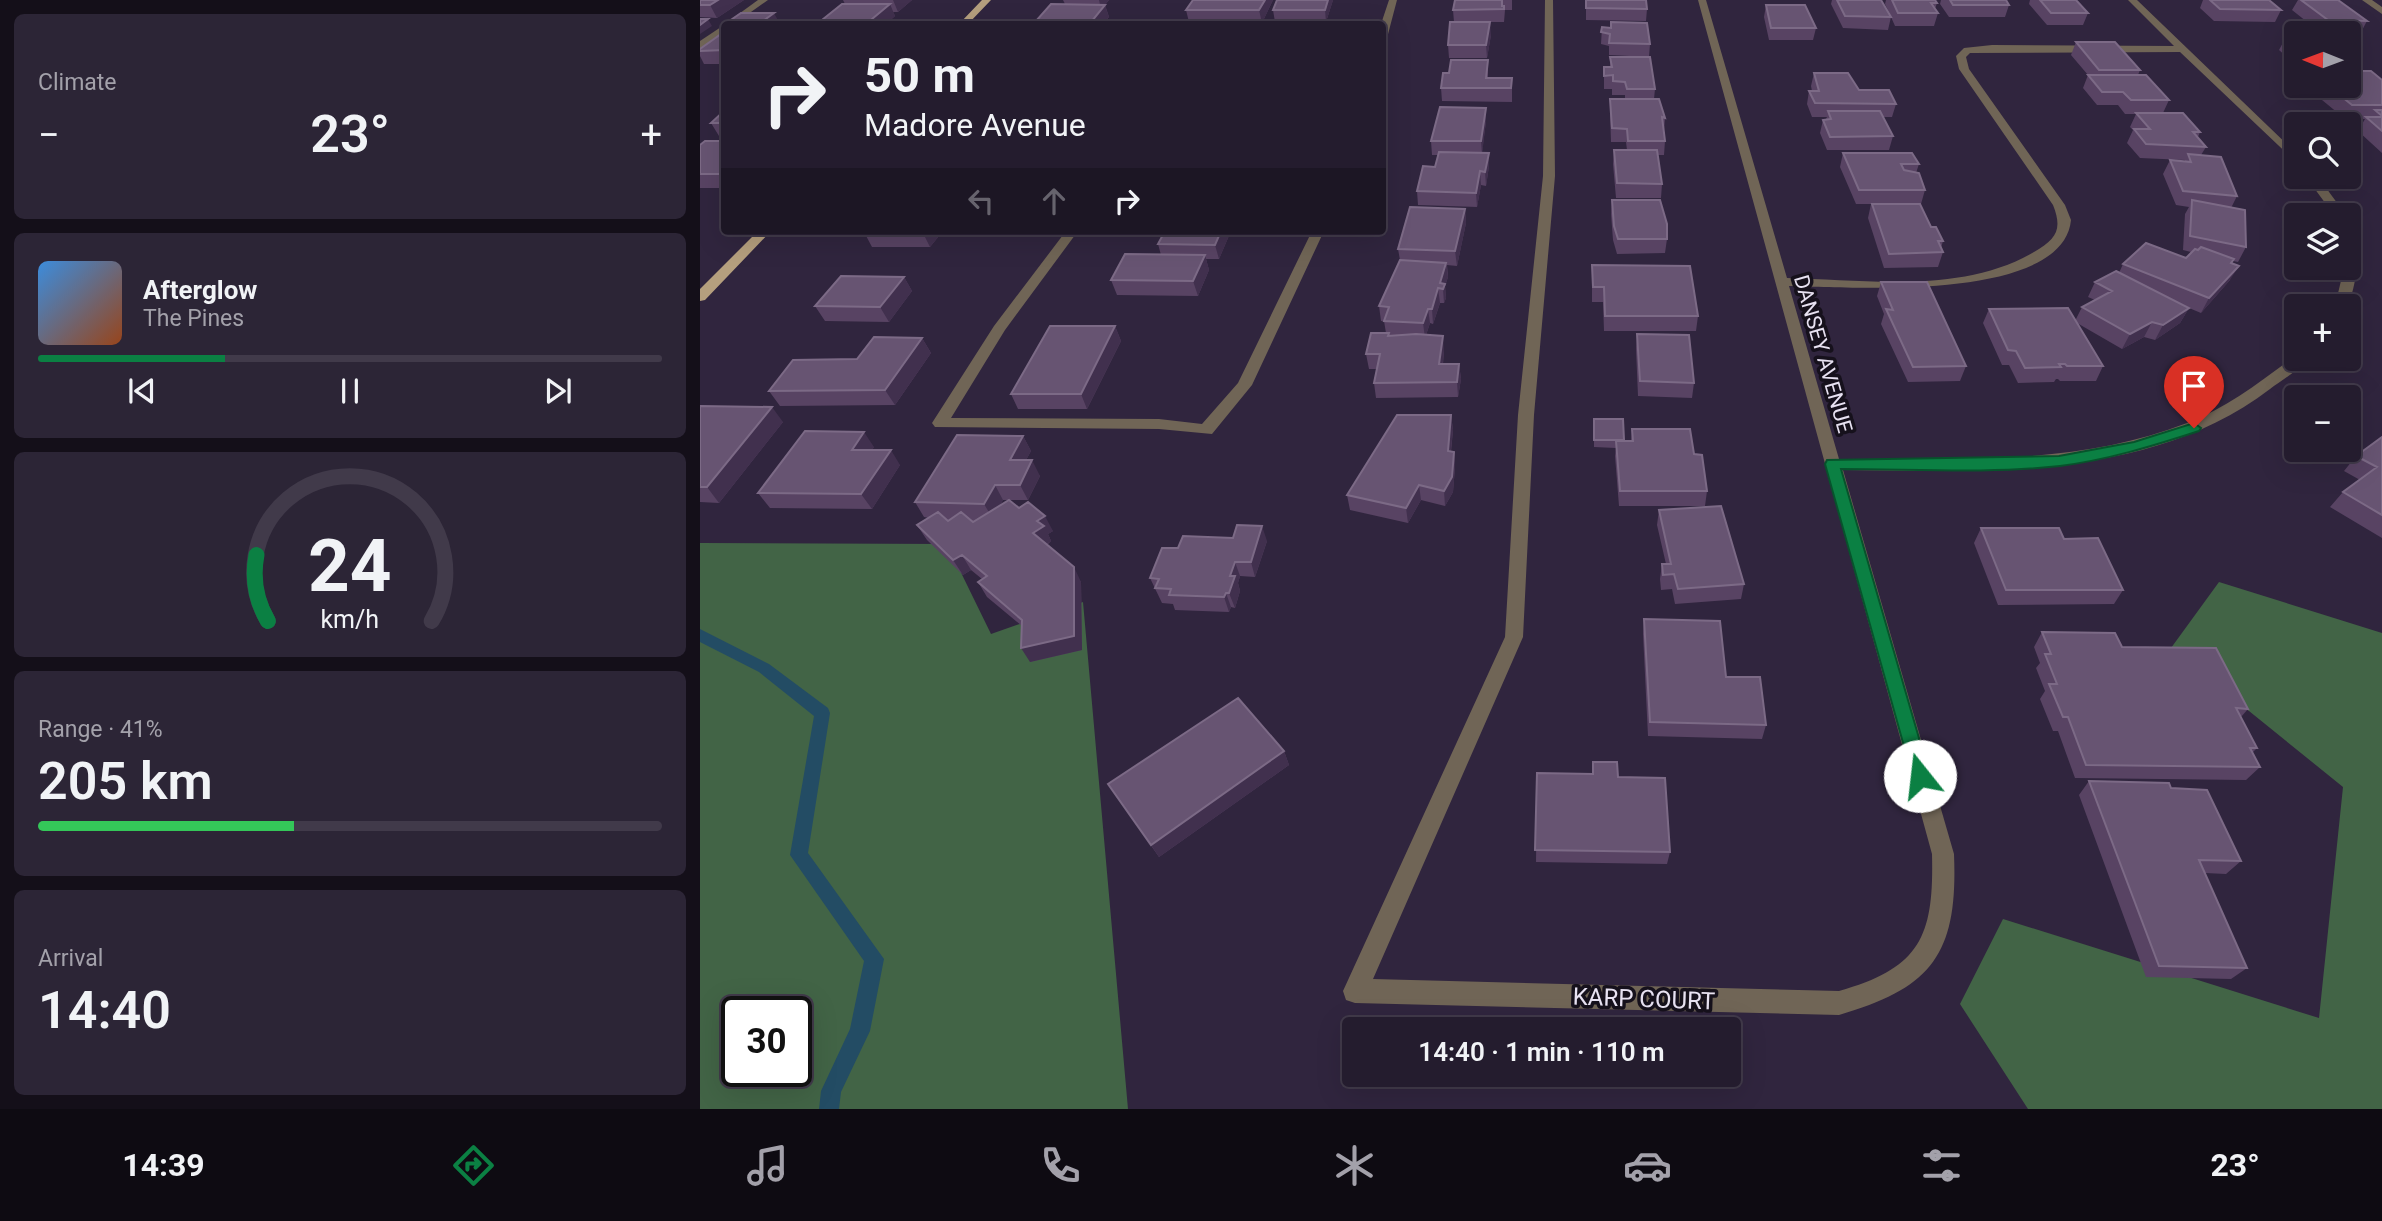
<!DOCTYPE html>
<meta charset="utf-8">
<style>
:root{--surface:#241c2e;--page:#2c2536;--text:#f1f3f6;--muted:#a3a1aa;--line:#413a4a;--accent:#0b8043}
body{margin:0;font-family:Roboto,sans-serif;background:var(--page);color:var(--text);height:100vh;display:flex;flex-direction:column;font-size:26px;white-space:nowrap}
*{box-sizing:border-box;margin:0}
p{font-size:23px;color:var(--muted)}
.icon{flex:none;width:38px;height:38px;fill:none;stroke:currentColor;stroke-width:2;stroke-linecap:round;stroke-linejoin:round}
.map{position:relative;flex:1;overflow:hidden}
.panel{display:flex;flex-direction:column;gap:14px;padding:14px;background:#140f19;width:700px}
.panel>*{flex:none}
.top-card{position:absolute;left:21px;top:21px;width:665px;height:214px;border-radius:7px;box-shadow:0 7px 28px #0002,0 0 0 2px var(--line);background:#241c2e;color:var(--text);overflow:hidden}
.needle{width:46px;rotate:271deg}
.fabs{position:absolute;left:1584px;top:21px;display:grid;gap:14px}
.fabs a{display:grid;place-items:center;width:77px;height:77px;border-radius:7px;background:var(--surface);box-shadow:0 7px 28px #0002,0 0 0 2px var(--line);font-size:35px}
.speed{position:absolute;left:21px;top:996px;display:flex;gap:14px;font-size:35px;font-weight:700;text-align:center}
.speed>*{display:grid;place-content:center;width:91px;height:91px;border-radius:50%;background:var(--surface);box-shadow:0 7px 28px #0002,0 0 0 2px var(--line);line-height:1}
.speed .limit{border:4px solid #111;border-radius:10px;background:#fff;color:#111}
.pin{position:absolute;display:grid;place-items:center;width:60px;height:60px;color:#fff;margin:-72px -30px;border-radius:50% 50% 50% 0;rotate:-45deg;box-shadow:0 0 7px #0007}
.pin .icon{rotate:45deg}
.me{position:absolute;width:77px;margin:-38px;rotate:344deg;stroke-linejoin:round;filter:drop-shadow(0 0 5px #0008)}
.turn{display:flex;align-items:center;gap:24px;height:147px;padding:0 28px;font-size:32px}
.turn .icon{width:91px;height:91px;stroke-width:2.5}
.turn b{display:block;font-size:49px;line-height:60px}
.lanes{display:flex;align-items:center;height:66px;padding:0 28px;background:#0003;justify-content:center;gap:35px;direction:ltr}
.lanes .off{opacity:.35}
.big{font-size:52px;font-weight:600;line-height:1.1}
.panel .card{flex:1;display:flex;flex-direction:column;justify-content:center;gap:10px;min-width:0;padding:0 24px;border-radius:10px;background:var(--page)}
.panel .dial{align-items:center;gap:0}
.dial svg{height:182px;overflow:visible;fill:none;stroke:var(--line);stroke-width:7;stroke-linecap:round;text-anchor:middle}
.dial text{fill:var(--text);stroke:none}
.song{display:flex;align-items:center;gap:21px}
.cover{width:84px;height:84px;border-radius:10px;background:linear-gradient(135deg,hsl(210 70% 55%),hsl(20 70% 35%))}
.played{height:7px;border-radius:4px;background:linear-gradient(90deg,var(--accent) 30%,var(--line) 30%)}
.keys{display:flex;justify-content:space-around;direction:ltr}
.heat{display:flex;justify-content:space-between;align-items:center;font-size:38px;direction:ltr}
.charge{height:10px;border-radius:5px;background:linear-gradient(90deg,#34c759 41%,var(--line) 0)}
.trip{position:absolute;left:642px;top:1017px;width:399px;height:70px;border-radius:7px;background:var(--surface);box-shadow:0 7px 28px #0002,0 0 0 2px var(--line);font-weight:600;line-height:70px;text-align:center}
.tab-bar{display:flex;height:112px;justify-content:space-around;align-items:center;background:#0e0b12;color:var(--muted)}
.tab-bar .icon{width:49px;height:49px}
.tab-bar .active{color:var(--accent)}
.tab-bar b{font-size:32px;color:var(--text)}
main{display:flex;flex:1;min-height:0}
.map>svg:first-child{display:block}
.forest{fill:#426446;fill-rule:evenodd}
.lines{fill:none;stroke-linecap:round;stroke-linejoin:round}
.stream{fill:#234c64;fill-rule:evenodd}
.minor{fill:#706556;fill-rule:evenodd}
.major{fill:#b59f7e;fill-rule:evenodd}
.wall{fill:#584363}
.shaded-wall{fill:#41304e}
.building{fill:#675472;stroke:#7c6a86;stroke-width:2}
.route{fill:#0b8043;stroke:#07532c;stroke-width:2}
.labels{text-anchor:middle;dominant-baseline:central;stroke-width:7;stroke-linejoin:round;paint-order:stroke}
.street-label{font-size:21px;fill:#e8e2f2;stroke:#16111c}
.near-street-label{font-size:24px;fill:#e8e2f2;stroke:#16111c}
</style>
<main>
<section class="panel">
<div class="card"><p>Climate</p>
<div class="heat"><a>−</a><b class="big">23°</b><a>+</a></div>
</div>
<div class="card">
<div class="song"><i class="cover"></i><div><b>Afterglow</b><p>The Pines</p></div></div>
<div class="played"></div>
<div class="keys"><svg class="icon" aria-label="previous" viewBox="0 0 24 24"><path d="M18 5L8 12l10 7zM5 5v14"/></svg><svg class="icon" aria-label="pause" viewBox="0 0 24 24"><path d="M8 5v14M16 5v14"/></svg><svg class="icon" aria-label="next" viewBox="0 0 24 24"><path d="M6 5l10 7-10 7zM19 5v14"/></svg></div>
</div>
<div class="card dial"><svg viewBox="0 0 100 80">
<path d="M14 69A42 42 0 1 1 86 69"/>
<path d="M14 69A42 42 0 0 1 9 40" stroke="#0b8043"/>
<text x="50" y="56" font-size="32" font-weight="700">24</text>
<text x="50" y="72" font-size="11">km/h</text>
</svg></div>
<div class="card"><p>Range · 41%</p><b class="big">205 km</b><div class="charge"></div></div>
<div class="card"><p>Arrival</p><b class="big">14:40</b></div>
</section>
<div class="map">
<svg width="1682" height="1109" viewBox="0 0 1682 1109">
<rect width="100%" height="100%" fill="#30253e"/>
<!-- forest -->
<path class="forest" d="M0,543L247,544L291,634L383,602L428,1109H0ZM37,1012H96V1071H37Z
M1519,582L1682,633V1109H1328L1260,1004L1303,919L1619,1018L1643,787L1471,648Z"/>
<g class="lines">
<!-- stream -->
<path class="stream" d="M0,629L69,664L128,708L130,713L108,853L184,959L170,1031L141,1092L139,1109H119L121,1091L150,1029L164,961L90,855L114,716L59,672L0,642Z"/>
<!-- minor -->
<path class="minor" d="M58,0H68L34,24H25Z
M689,0H697L687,38L682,41L681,24Z
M845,0H853L855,176L834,415L823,637L673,979L1139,991C1221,968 1234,936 1232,854L998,0H1006L1087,278C1166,280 1263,294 1334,252C1356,239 1363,230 1353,205L1259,69L1256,56L1264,48L1292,45L1474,46L1428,0H1437L1596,153V162L1480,52L1270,53L1266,57L1269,69L1365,205L1371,220C1363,303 1147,287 1089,286L1139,459C1255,459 1377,466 1487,423C1527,408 1561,381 1595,356L1596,359H1607C1598,371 1582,380 1570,389C1450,481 1285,471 1143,470L1254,854C1258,952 1234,988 1139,1015L655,1003L646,1000L643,991L805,637L818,415L843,176Z
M1662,0H1672L1682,7V14Z
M24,25V32L0,49V41Z
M1606,177H1618L1646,215H1634Z
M366,231H378L305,330L251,418L459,419L502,424L538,383L612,231H624L552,385L512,434L459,429L235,427L232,423L294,326Z
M1648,232L1654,236C1660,261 1656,283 1648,306H1635L1644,268H1648Z"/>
<!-- major -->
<path class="major" d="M282,0H291L268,24H259Z
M58,231H71L5,300L0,301V289Z"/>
</g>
<!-- wall -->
<path class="wall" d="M0,0H44L17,18L0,17Z
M143,0H212L198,12H193L195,16L186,24H117L145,4Z
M363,0H409L405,5L409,17L403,24H338L336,21L365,4Z
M493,0H573L562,23L489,22L486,10Z
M577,0H633L626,22H575L573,10Z
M755,0H812V10H805L804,22H783L791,35L787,58H749L748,45L754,22L753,10Z
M886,0L947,9L946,21L886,20Z
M1132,0H1181L1191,16L1185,4L1186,0H1235L1237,3L1235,9L1238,13L1234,26H1195L1191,17L1188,30L1143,28L1131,4Z
M1241,0H1306L1309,5L1305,17H1249L1240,4Z
M1330,0H1376L1388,13L1383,25H1347L1329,4Z
M1503,0H1569L1581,10L1575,22L1514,21L1500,8Z
M1598,0H1638L1667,21L1660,34L1621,33L1592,10Z
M1066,5L1116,28L1113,40H1069L1064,17Z
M24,25V64H4L0,56V49L24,34L21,28Z
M902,27L950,44L949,57L909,55V46L901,44Z
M1586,37H1596V65L1579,50Z
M1376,42L1440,70L1438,75L1469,100L1463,113L1500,132L1498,137L1506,147L1501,155L1537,196L1531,208L1546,247L1538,262L1533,261L1532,263L1530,280L1501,313L1489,308L1480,323L1455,340L1444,337L1422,349L1377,323L1403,366L1396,381H1360L1358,379H1356L1354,382L1318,383L1309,365H1302L1283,323L1289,309L1375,321L1382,307L1395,300L1388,297L1395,282L1419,273L1423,264L1486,258L1491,252L1483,250L1485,214L1489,207L1476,205L1463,174L1470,160L1484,162L1485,160L1440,158L1427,143L1433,130L1430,127L1436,114H1425L1418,105H1397L1383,88L1388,75L1371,55Z
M1648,52L1657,59L1650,71L1682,80V153L1658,131L1665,119L1644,118L1622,100L1628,90L1624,86H1648Z
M910,57L955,89L954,99L965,118L964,131L965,141L964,155H957L962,184L961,198H916L913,164L914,150H927L926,142H911L910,112V99H925V95H912V89H904V67H910Z
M788,60V78H812V102L742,101L741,88L749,73Z
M1114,73L1196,104L1192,117H1183L1193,136L1189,150H1127L1120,133L1123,120L1126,119L1127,117H1112L1107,104L1109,91H1112L1111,86Z
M24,111V136H19L11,123Z
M786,121L782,152L789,166L786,186L781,185L777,207L718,205L717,191L735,167L738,155H732L731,141Z
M24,141V188H0V145Z
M1143,153L1219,164L1216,173L1225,190L1221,204H1216L1231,227L1243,241L1241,248L1243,252L1238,267L1184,268L1168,218L1171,204H1156L1140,167Z
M912,200L967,239L965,253L917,254L913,240L911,214Z
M765,209L766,223L757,266L747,265L748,277L745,286L746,298L744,303H740L733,324L730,323L726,335L744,351L743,364H759L761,379L758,397L676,398L674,383L677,369H669L666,354L686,333L684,321H681L679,306L700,260L698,249Z
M165,231H243L230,247H172L164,232Z
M465,231H531L519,259H506L509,270L498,296L417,295L411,280L461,255L458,244Z
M892,265L998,316L996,331H904L903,302H892Z
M204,277L212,291L189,322L125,321L115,306Z
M1181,282L1266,366L1260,381L1208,382L1181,324L1184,314L1177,296Z
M415,326L421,341L387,409H318L311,394Z
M937,334L994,383L992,398L938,396L936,349Z
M222,338L231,353L195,405L80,406L69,391Z
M0,406L83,422L19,503L0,502Z
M751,415L753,430L751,452H754L755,467L753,492L745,506L721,500L708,523L650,510L647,495Z
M894,419H923L924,441H931L932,429L994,454L1007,491L1005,506H919L915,456L916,448L894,447Z
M323,436L331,451L326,460L340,476L328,500H303L300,505L319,508L353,531L348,534L351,541L347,545L381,582L382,650L330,662L322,626L287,597L278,582L282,579L271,570L263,575L227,540L217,525L229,518L224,517L215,502Z
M1682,437V538L1630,507L1643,492L1660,480L1644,471L1656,456Z
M174,447L172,450L200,465L172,509L70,508L58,493Z
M959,510L1044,584L1041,599L975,604L972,589L961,590L960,579L962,564H966L957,525Z
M1281,528L1364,539L1423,590L1414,604L1298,605L1274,543Z
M567,541L555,577L540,576L538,583L540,591L535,608L531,607L529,612L475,610L473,604L462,603L450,578L478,548Z
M944,619L1026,677L1066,725L1062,739L948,736L943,634Z
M1342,632L1422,647L1548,709L1541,717L1557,748L1552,753L1560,767L1546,780L1375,778L1358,731H1353L1340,699L1345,691L1336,668L1340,663L1334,647Z
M584,751L589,765L459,857L408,784Z
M893,762L970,852L967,864L836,862L837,773L892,774Z
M1389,781L1471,788L1541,861L1526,874L1505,873L1547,968L1531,979L1446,977L1379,795Z"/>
<!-- shaded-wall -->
<path class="shaded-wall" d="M18,0H44L17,18L10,5Z
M193,0H212L198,12Z
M399,0H409L405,5L409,17L403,24H393L392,21L401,9Z
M565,0H573L562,23L559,10Z
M628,0H633L626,22L625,10Z
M190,4L195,16L186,24H166Z
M74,13L80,24H59Z
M8,19L12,26L0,34V25Z
M790,22L791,35L787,58L786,45Z
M786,108V121L782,155L781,141Z
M789,153V166L786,186L785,172Z
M780,171L781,185L777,207L776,193Z
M765,209L766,223L757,266L755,251Z
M225,231H243L230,247L223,233Z
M521,231H531L519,259L515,245Z
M505,255L509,270L498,296L493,281Z
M746,263L748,277L745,286L746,298L744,303L743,289L740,283Z
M1539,266L1530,280L1501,313L1509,298Z
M204,277L212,291L189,322L180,307Z
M738,288L740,303L733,324L732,309Z
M1489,308L1480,323L1455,340L1463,325Z
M728,309L730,323L725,338L723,323Z
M1452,322L1444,337L1422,349L1430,334Z
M415,326L421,341L387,409L381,394Z
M743,336L744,351L741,379L739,364Z
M222,338L231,353L195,405L185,390Z
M759,364L761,379L758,397L757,382Z
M72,407L83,422L19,503L7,487Z
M751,415L753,430L749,466L748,451Z
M164,432L174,447L162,465L152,450Z
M323,436L331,451L318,475L310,460Z
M191,450L200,465L172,509L161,494Z
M754,452L755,467L753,492L745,506L744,491Z
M332,460L340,476L328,500L320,485Z
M295,485L303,500L293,519L284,504Z
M719,485L721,500L708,523L706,508Z
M345,516L353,531L348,534L351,541L341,548L333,533L337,521Z
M562,526L567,541L555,577L551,562Z
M262,555L271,570L263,575L253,560Z
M535,562L540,576L538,583L540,591L535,608L529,593L530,576Z
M374,567L381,582L382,650L330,662L321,648Z
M526,593L531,607L529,612L524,597Z
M584,751L589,765L459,857L451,845Z"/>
<!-- building -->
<path class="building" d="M0,0H18L10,5H0Z
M493,0H565L559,10H486Z
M577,0H628L625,10H573Z
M755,0H802V6H804V9L753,10Z
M886,0H946L947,9L886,8Z
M1137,0H1181L1191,17L1145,16Z
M1192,0H1235L1237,3H1231L1238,13H1198Z
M1250,0H1306L1309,5H1253Z
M1340,0H1376L1388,13H1351Z
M1510,0H1569L1581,10L1520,9Z
M1601,0H1638L1667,21L1628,20Z
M142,4H190L166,24H117Z
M351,4L405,5L392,21H336Z
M1066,5H1105L1116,28H1071Z
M41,13H74L59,24H25Z
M0,19H8L0,25Z
M750,22H790L786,45H748Z
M911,22L947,23L950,44L909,43L910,34L901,32L902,27L911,28Z
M21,34H24V50L0,51V49Z
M1586,37H1596V46Z
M1376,42H1415L1440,70H1399Z
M1648,52L1657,59L1648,60Z
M910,57H950L955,89H927L925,82L913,81V75L904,76V67H912Z
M751,60H788L786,78H812L811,88H741L743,73H749Z
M1648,71H1671L1682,80V105H1652L1630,87H1648L1647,86H1648Z
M1114,73H1148L1159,90H1189L1196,104L1115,103L1109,91H1119Z
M1388,75H1446L1469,100H1431L1423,92H1402Z
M910,99H959L965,118L962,117L965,141H928L927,129L912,128Z
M740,107L786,108L781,141H731Z
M1675,110H1682V116Z
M24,111V123H11Z
M1128,111H1180L1193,136L1130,137L1123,120L1131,119Z
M1436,113H1483L1500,132H1493L1506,147L1446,144L1434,129H1450Z
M1666,117H1682V131Z
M5,141H24V174H0V145Z
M914,150H957L962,184L917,183Z
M739,152L789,153L785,172L780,171L776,193L717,191L723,166L735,167Z
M1143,153H1212L1219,164H1201L1204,170L1219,173L1225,190H1159Z
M1488,154L1521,157L1537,196L1483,191L1470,160L1491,162Z
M912,200H960L967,224V239H918L914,226Z
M1492,200L1545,210L1546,247L1490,236Z
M1172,204H1220L1231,227H1236L1243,241H1238L1243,252L1189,254Z
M710,207L765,209L755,251L698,249Z
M165,231H225L223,233L164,232Z
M465,231H521L515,245L458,244Z
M1446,243L1486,258L1495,249L1498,250L1501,247L1534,259L1531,263L1539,266L1509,298L1423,264Z
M425,254L505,255L493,281L411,280Z
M700,260L746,263L740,283L745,284L743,289L738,288L732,309H728L723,323L684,321L689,307L679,306Z
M892,265L990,266L998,316H905L904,287H893Z
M1416,271L1489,308L1463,325L1452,322L1430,334L1382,307L1412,291L1395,282Z
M141,276L204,277L180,307L115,306Z
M1181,282H1227L1266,366L1213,367L1186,309L1193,310Z
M1368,308L1403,366H1367L1365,364H1359L1361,367L1325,368L1316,351L1308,350L1289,309Z
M350,326H415L381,394H311Z
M671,333H689L688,336L716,334L743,336L739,364H759L757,382L674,383L680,354H666Z
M937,334L989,335L994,383L940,381Z
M174,337L222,338L185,390L69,391L93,360L157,359Z
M0,406L72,407L7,487H0Z
M697,415H751L748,451L754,452L752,477L744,491L719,485L706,508L647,495Z
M894,419H923L924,440H894Z
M932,429H990L994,454L1002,455L1007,491H920L916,441H933Z
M105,431L164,432L152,450H191L161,494L58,493Z
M257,435L323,436L310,460H332L320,485H295L284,504L215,502Z
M1682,437V515L1643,492L1677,467L1656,456Z
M309,500L319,508L328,502L345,516L337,521L344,526L333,533L374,567V636L321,648L322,620L278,582L287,576L262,555L253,560L217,525L238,512L248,521L261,512L273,522Z
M1021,506L1044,584L978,589L974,574L963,575L962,564H971L959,510Z
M537,525L562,526L551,562H535L530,576H535L529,593H526L524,597L469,595L471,589L455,588L459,579L450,578L462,548H478L483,536L533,538Z
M1281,528H1359L1364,539L1398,538L1423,590H1306Z
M944,619L1020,621L1026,677H1060L1066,725L950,722Z
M1342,632L1415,633L1422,647L1516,648L1548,709L1536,708L1557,748H1550L1560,767L1386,765L1368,717H1363L1349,684H1357L1345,654H1351Z
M538,698L584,751L451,845L408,784Z
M893,762H917L918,777L965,778L970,852L835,850L837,773L893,774Z
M1389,781L1469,783L1471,788L1507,790L1541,861L1499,860L1547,968L1459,966Z"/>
<!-- route -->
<path class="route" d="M1494,423L1501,428L1499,431C1453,446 1407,460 1360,466C1288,474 1213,469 1141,469L1230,776L1227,782L1220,785L1214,782L1125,464L1127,460L1359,456L1434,442Z"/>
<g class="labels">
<!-- street labels -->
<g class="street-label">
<text transform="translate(1123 354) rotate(74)">DANSEY AVENUE</text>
</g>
<!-- near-street labels -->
<g class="near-street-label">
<text transform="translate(944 999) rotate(2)">KARP COURT</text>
</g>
</g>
</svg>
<div class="fabs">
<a><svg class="needle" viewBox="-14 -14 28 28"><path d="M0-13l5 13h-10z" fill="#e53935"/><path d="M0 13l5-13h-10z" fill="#a3a1aa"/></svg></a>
<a><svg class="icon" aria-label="search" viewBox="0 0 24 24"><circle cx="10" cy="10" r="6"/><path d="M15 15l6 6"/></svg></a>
<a><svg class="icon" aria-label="layers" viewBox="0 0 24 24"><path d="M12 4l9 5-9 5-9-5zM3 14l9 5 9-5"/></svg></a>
<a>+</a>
<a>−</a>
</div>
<div class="speed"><div class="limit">30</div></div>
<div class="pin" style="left:1494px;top:428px;background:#d93025"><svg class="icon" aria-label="arrive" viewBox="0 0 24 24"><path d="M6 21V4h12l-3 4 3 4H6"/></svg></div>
<svg class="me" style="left:1220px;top:776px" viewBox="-20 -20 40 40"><circle r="19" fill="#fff"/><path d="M0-13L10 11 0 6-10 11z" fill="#0b8043"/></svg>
<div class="trip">14:40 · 1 min · 110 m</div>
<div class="top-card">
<div class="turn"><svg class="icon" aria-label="right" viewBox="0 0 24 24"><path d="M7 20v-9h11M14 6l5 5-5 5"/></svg><div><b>50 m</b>Madore Avenue</div></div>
<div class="lanes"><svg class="icon off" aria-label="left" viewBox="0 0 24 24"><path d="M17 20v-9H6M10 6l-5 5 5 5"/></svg><svg class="icon off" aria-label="ahead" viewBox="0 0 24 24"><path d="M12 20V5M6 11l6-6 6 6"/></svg><svg class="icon" aria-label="right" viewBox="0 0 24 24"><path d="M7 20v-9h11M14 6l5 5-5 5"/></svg></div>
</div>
</div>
</main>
<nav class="tab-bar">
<b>14:39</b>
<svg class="icon active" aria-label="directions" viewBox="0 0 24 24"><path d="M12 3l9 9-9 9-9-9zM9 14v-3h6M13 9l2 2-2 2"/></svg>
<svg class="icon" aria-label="music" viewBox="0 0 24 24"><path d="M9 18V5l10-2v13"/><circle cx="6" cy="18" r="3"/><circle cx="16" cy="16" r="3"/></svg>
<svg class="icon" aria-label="phone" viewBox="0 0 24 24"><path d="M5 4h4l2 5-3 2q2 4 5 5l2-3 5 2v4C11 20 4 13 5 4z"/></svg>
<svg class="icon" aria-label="climate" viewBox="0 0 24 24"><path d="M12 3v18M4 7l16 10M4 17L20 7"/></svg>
<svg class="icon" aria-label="car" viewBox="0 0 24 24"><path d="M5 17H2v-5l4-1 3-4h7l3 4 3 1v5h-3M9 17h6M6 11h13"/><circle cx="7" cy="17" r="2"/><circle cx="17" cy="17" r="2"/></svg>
<svg class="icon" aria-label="filters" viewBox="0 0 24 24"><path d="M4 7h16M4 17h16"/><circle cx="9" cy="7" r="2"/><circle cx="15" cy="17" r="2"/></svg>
<b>23°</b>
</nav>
